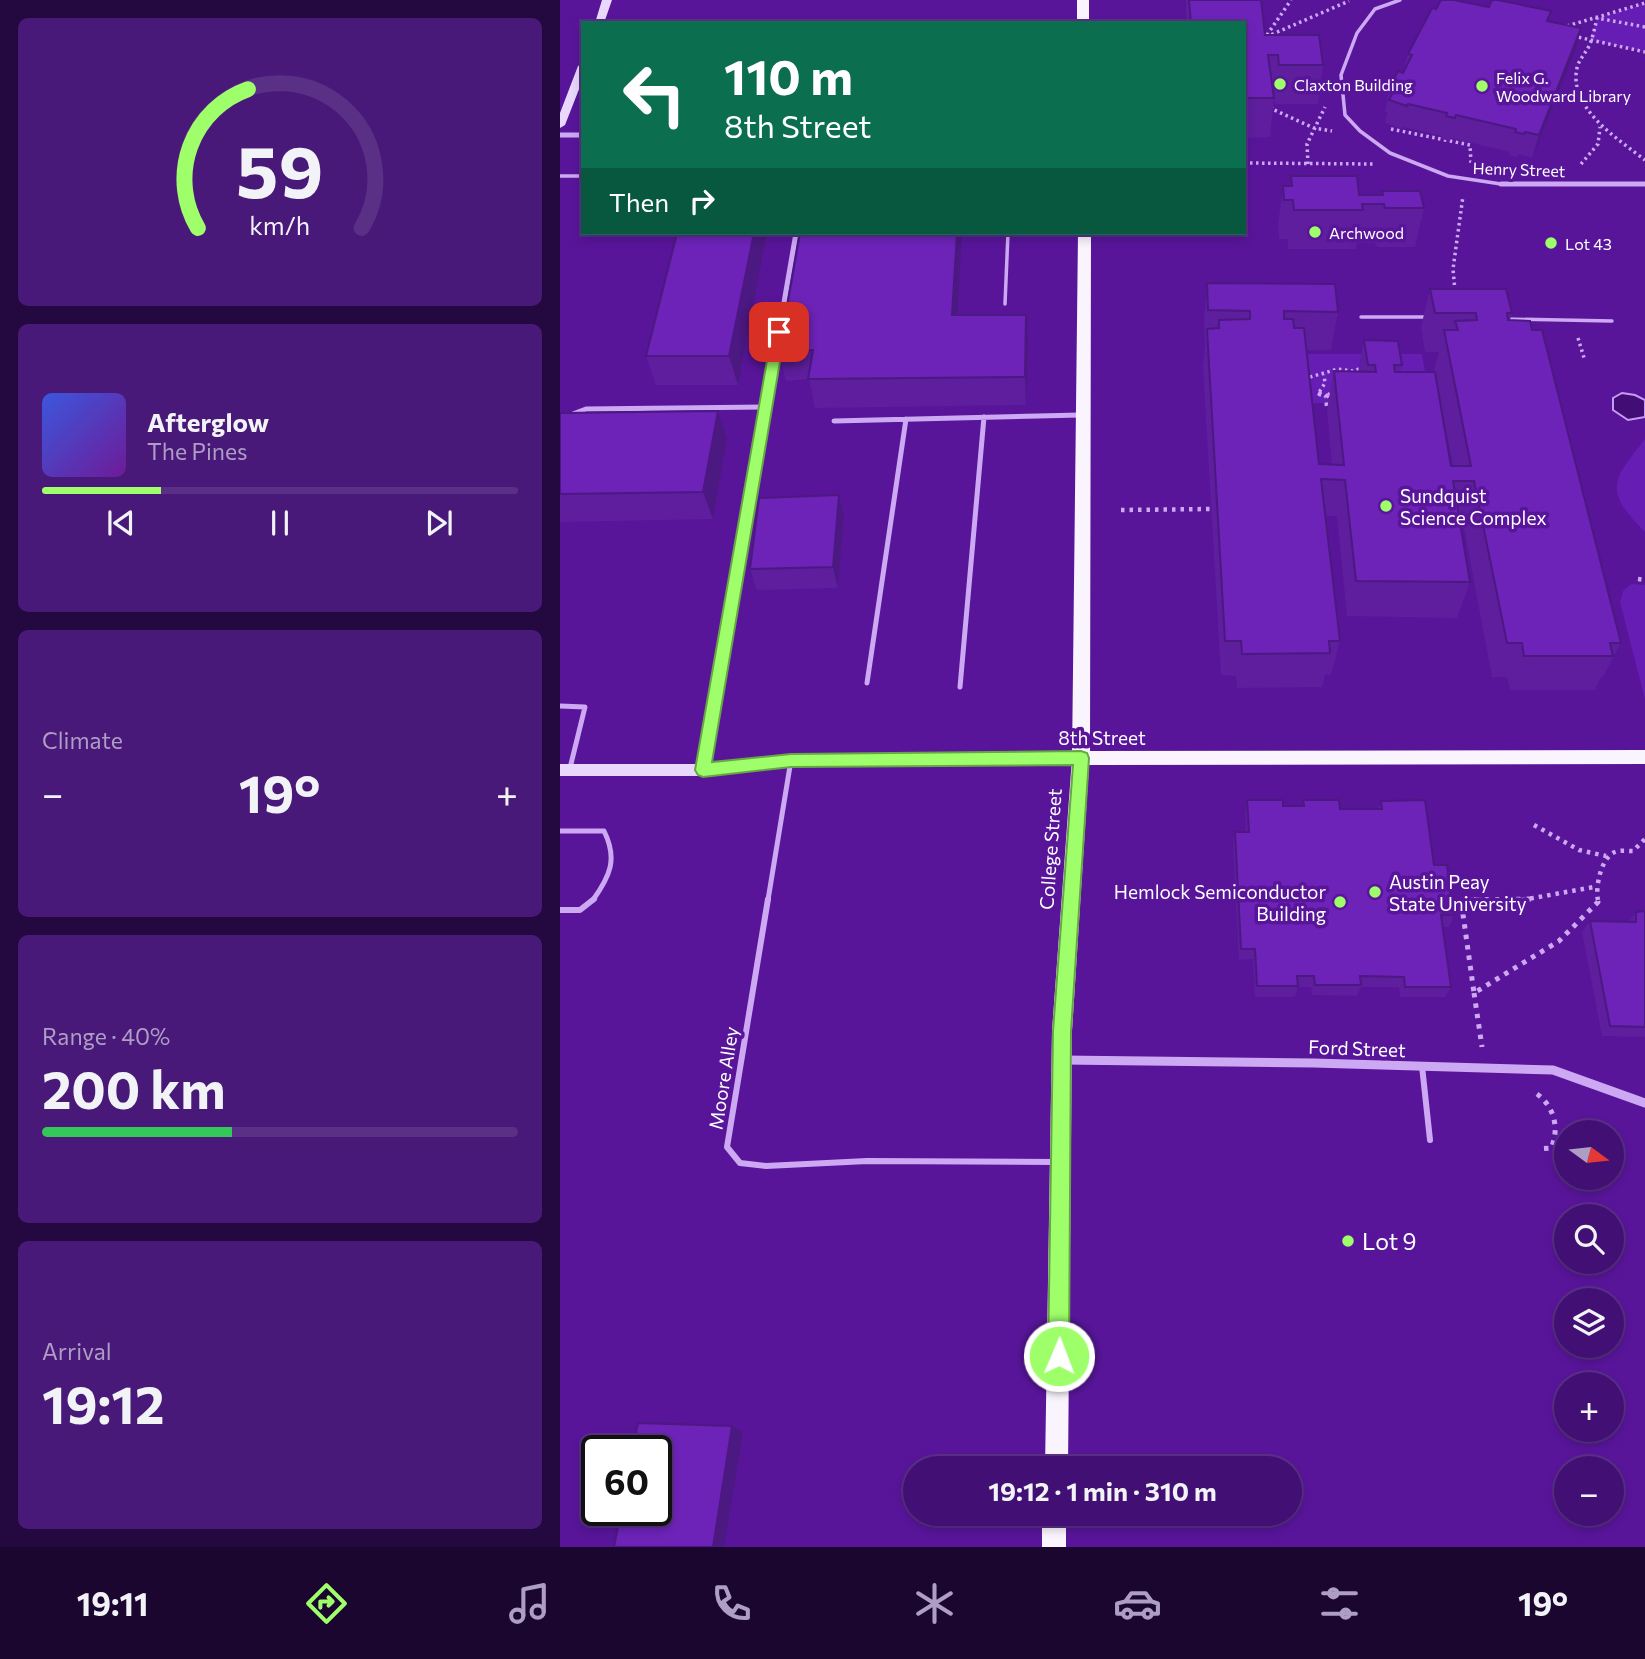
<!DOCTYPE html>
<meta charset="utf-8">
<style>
:root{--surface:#421074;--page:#491979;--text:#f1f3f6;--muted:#ae9dc5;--line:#5a3086;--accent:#9eff6a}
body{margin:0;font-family:Commissioner,sans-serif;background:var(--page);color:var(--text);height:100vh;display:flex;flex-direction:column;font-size:26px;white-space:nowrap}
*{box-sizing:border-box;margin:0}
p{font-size:23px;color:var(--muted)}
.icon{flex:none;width:38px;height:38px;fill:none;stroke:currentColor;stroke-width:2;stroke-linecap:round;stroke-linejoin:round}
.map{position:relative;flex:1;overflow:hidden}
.details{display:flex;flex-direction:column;gap:18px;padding:18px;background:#240940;width:560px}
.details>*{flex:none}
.top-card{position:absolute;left:21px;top:21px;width:665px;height:214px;border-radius:0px;box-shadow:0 4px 10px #0003,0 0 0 2px var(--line);background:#0b6e4f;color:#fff;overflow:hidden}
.needle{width:46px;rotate:105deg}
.fabs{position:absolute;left:994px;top:1120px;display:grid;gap:14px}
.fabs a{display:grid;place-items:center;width:70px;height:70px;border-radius:50%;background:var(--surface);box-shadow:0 4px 10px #0003,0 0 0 2px var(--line);font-size:35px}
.speed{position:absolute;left:21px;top:1435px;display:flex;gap:14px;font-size:35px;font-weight:700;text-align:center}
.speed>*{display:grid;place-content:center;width:91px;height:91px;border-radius:50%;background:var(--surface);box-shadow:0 4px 10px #0003,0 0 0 2px var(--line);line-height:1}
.speed .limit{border:4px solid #111;border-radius:10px;background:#fff;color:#111}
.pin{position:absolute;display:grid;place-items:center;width:60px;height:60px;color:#fff;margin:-30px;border-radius:14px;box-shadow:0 4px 10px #0006}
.me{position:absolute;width:77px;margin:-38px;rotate:1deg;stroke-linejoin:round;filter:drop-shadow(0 0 5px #0008)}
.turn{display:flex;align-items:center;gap:24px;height:147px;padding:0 28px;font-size:32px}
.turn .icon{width:91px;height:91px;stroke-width:2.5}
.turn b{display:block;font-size:49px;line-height:60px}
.then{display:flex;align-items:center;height:66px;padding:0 28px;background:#0003;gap:14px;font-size:26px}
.big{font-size:52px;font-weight:700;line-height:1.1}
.details .card{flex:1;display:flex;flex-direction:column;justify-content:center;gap:10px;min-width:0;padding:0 24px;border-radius:10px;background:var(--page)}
.details .dial{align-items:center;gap:0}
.dial svg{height:182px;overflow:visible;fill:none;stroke:var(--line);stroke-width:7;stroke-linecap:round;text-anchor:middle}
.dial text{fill:var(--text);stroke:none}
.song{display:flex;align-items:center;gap:21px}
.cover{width:84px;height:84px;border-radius:10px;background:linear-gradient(135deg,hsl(230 70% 55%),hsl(280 70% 35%))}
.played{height:7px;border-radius:4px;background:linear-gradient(90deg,var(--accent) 25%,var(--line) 25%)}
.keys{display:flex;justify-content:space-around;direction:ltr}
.heat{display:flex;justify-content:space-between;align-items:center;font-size:38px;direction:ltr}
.charge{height:10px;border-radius:5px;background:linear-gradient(90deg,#34c759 40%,var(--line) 0)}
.trip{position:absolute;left:343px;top:1456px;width:399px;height:70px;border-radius:35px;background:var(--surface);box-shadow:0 4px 10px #0003,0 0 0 2px var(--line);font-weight:700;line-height:70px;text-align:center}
.tab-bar{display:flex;height:112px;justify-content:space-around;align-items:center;background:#1a062e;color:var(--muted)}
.tab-bar .icon{width:49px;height:49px}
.tab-bar .on{color:var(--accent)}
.tab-bar b{font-size:32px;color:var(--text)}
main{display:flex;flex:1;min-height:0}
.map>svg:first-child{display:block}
.green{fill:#661db3}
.water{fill:#430d76;stroke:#c69bf5;stroke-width:2}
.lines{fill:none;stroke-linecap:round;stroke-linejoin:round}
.path-far2{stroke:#cda9f3;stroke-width:3.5;stroke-dasharray:2.5 3.5;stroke-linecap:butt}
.path-far1{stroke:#cda9f3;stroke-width:4.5;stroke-dasharray:3.5 5;stroke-linecap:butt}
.path{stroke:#cda9f3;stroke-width:5;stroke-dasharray:4.5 6;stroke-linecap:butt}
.lane-far2{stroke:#cda9f3;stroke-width:3.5}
.lane-far1{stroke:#cda9f3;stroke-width:5}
.lane{stroke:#cda9f3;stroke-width:6}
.street-far2{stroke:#cda9f3;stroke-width:5}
.street-far1{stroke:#cda9f3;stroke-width:6}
.street{stroke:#cda9f3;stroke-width:9}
.secondary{fill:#ead8fc;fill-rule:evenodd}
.primary{fill:#faf4ff;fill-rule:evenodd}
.wall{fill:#5e1e9e;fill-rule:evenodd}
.shaded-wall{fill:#4c1881}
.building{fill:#6d23b8;stroke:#4c1881;stroke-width:2}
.route{fill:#9eff6a;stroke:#67a645;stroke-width:2}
.poi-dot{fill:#9eff6a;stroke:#58159a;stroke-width:2.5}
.labels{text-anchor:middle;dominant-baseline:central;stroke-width:7;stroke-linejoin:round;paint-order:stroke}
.far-poi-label{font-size:16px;fill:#fff;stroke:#58159a;text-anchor:start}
.far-street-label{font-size:16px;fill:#fff;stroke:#58159a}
.poi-label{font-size:19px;fill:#fff;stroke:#58159a;text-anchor:start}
.street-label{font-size:19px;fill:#fff;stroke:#58159a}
.near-poi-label{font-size:23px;fill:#fff;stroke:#58159a;text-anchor:start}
</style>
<main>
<section class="details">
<div class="card dial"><svg viewBox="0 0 100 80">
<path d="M14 69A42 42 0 1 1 86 69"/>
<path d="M14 69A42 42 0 0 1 36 8" stroke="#9eff6a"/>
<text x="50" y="56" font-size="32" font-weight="700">59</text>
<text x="50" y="72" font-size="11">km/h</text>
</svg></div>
<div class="card">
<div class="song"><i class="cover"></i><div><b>Afterglow</b><p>The Pines</p></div></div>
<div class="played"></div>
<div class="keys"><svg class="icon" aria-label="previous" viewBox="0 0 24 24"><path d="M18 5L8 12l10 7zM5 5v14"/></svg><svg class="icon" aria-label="pause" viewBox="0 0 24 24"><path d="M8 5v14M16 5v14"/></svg><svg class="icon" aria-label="next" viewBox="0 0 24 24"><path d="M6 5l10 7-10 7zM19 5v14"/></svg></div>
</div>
<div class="card"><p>Climate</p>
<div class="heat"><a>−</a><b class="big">19°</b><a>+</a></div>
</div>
<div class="card"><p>Range · 40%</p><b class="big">200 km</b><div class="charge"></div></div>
<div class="card"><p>Arrival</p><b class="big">19:12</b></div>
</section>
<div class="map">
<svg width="1085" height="1547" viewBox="0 0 1085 1547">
<rect width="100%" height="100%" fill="#58159a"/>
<!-- green -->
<path class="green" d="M1085,3V52L1030,40L1037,18Z
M747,354H862L870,403H753Z
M1085,439V532C1043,490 1052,481 1085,439Z
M1071,584L1085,585V699L1060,602L1063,591Z"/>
<!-- water -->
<path class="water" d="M1062,393L1075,395L1085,400V417L1068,420L1053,410V398Z"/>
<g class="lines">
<!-- path-far2 -->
<path class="path-far2" d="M1007,26L1085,3
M1085,27L1037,18C1035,27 1033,36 1030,44C1026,53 1019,59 1017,68C1008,108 1058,139 1085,160
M707,35L731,0
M1013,36L1085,52
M706,37L789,1
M711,106L712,109L754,128L772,131
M831,129L910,145L911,163
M684,163L813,164
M748,164L747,144L765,107
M1021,164L1038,144L1040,127
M895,291L893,269L903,196
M1018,338L1025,361
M750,377L778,369L793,371L802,368
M761,395L758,394L765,383L764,375
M768,395L773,391"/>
<!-- path-far1 -->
<path class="path-far1" d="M758,393L766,397
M767,406L766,397L770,393
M561,510L652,509
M1078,579L1085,580
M974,825L1019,850L1046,856
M901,900H928
M962,900L1034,887
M1038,900C1035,888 1041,857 1055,852C1060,850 1067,851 1073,851L1085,839"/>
<!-- path -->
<path class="path" d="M971,899L901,900L914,993L999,941L1038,902L1037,899
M914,993L922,1047
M977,1094C994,1106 1000,1129 991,1148L978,1149"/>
<!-- lane-far2 -->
<path class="lane-far2" d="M840,0L815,9L797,33L781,75L785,115L800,131L830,153L888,176L941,184
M0,176H23
M445,304L448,233
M801,317H868
M944,319L1052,321"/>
<!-- lane-far1 -->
<path class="lane-far1" d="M0,419L26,409L206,407
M274,421L520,415
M307,683L346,419
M400,687L424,417
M0,706L25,707L10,768
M0,831H44C58,859 50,876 33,900
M208,900L231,760"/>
<!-- lane -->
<path class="lane" d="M208,899L167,1147L180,1163L206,1166L307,1161L496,1162
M0,910H20L34,899
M862,1066L870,1140"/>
<!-- street-far2 -->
<path class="street-far2" d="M0,135H23
M941,184H1085
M208,395L236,233"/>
<!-- street-far1 -->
<path class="street-far1" d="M143,770L208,393"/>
<!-- street -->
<path class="street" d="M502,1060L754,1063L993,1070L1085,1103"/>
<!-- secondary -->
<path class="secondary" d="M42,0H52L44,23H35Z
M23,63V79L5,125L0,128V113L18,66Z
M521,752L526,754L528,758L526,762L521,764L231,766L143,776H0V764H143L231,754Z"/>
<!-- primary -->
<path class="primary" d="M517,0H529V23H517Z
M518,233H531L530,751L1085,750V764L529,765L512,1031L508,1468H485L492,1031L512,758Z
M482,1514H506V1547H482Z"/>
</g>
<!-- wall -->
<path class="wall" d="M626,0H701L705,35L763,65L758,104H715L714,98L710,137L684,138V23H626Z
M876,9L991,11L988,21L1015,51L972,158L959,154L957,157L949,155L950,152L891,138L890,141L881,139L882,136L843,127L842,129L825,123L827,112H825L829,89L843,73L848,54Z
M731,176L799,195H822V191L864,208L855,247H817L816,243H797L796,249H728V239H719L718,225L723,186H730Z
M117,233H207L178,385H96L86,356Z
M240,233H402L397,315L468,344L466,405L255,408L249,379L226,381L219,353Z
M647,283L778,312L771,350H746L759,464H772L767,409L774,371L798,372L804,340L842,365L840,372H875L874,369L879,352H865L861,327L870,289L952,313L950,320L1061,643L1043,677H1041L1035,690H950L947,677H932L902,518H899L910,582L897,618L787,616L777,516H765L780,641L771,675H765L762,687L677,688L676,676L661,675L643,367L645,346L644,322ZM879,395L893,466H891Z
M0,413L167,439L153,519L0,522Z
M279,495L284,517L278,588L197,590L190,569Z
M687,800L723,806H742L743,800L780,809H818L821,801L874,865L894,915L889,927H883L891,987L885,997H840L839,987H801L797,996L752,995L751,987H738L735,997H695L693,959L679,960L673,844L675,832H686L685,812Z
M1085,911V1037L1042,1036L1022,932L1030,921L1068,922L1076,912Z"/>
<!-- shaded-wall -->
<path class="shaded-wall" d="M1021,28L1015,51L972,158L979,135Z
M194,233H207L178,385L169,356Z
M397,233H402L396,343L392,315Z
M466,315L468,344L466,405L465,377Z
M158,411L167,439L153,519L143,492Z
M279,495L284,517L278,588L273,567Z
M172,1426L183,1432L164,1547H153Z"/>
<!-- building -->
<path class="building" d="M629,0H701L705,35H759L763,65H719L718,55H708L714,98H684V23H631Z
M881,0H894L929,7L932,0H938L991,11L987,21L1021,28L979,135L965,132L964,134L955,132L956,129L896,115L895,118L886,116L887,113L848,104L847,106L829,100L834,90L829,89L838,71L843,73L852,55L848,54L872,8L876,9Z
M731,176H797L799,195H823L822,191H860L864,208H825L824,204H802L803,210H734L733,200H724L723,186H732Z
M117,233H194L169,356H86Z
M240,233H397L392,315H466L465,377L248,379L253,350L219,353Z
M647,283L775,284L778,312L724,311V319H733L734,328H744L759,464L784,465L774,371L816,372L815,365H808L804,340L838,341L842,365H834L835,372H875L891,466H911L884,330H898L895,321L917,320L916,313H875L870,289H946L952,313H947L948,320L970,321L972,330H982L1061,643H1050L1053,656H964L962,643H947L914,481H893L910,582L796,581L785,480L761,479L780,641H769L770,653L682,654L681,641H665L647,329L659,328V320L690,319V311L648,310Z
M158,411L143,492L0,494V413Z
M279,495L273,567L190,569L199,498Z
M687,800H723V806H744L743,800H779L780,809H822L821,801L865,800L874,865H887L894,915H881L891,987H845L844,977L800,976L801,985H755L754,976H737L738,986H697L695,949H681L675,832H689Z
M1085,911V1027L1050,1026L1030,921L1076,922V912Z
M78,1423L172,1426L153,1547H54L61,1510H96V1451H72Z"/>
<!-- route -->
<path class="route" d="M219,328L225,332L152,762L231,754L521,751L527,753L529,758L511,1031L509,1356L506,1363L499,1366L491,1363L488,1356L493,1031L513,765L231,767L143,777L138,775L135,770L212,332Z"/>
<!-- markers -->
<g class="poi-dot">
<circle cx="720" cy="84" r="7"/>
<circle cx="922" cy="86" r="7"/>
<circle cx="755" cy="232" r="7"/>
<circle cx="991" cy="243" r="7"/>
<circle cx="826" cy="506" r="7"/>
<circle cx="815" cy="892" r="7"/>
<circle cx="780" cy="902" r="7"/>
<circle cx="788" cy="1241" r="7"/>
</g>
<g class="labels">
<!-- far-poi labels -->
<g class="far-poi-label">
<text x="936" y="77">Felix G.<tspan x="936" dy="18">Woodward Library</tspan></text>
<text x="734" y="84">Claxton Building</text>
<text x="769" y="232">Archwood</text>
<text x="1005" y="243">Lot 43</text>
</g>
<!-- far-street labels -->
<g class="far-street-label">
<text transform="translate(959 169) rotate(2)">Henry Street</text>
</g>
<!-- poi labels -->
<g class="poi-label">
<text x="840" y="495">Sundquist<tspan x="840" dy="22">Science Complex</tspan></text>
<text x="829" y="881">Austin Peay<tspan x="829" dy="22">State University</tspan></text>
<text x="766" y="891" text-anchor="end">Hemlock Semiconductor<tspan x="766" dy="22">Building</tspan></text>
</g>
<!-- street labels -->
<g class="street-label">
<text x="542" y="737">8th Street</text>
<text transform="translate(490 849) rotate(-86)">College Street</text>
<text transform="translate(797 1048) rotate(2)">Ford Street</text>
<text transform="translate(163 1078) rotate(-81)">Moore Alley</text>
</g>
<!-- near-poi labels -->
<g class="near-poi-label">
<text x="802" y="1241">Lot 9</text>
</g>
</g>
</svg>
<div class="fabs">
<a><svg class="needle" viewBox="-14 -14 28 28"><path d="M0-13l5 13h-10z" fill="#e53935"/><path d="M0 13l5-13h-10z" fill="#ae9dc5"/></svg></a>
<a><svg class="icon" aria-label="search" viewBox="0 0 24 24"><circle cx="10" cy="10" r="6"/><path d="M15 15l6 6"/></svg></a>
<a><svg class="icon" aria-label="layers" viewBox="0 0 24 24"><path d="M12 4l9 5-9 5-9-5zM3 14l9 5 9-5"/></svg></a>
<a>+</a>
<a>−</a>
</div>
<div class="speed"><div class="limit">60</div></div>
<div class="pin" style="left:219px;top:332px;background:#d93025"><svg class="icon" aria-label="arrive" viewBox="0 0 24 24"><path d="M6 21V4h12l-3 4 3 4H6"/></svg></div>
<svg class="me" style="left:499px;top:1356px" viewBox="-20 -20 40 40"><circle r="17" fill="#9eff6a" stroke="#fff" stroke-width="3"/><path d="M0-11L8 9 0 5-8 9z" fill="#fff"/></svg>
<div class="trip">19:12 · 1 min · 310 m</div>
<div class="top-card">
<div class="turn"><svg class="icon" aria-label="left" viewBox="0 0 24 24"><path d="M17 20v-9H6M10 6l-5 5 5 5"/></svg><div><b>110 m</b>8th Street</div></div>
<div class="then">Then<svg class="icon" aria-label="right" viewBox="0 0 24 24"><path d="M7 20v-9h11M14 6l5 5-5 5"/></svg></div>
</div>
</div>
</main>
<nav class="tab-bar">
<b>19:11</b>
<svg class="icon on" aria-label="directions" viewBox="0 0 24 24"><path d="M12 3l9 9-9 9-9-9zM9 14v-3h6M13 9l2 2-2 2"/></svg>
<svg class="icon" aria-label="music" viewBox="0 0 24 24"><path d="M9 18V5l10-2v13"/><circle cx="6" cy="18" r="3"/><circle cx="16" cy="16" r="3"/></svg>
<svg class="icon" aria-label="phone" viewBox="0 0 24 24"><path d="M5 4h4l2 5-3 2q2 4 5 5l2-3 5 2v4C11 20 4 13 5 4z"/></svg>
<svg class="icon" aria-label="climate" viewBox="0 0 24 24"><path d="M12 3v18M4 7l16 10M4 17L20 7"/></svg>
<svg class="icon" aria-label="car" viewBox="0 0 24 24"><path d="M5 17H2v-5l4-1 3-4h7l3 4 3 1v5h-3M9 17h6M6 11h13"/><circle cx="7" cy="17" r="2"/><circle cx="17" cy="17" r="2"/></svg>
<svg class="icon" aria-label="filters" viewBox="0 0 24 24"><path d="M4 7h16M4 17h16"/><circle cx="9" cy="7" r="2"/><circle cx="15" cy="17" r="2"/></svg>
<b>19°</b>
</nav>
